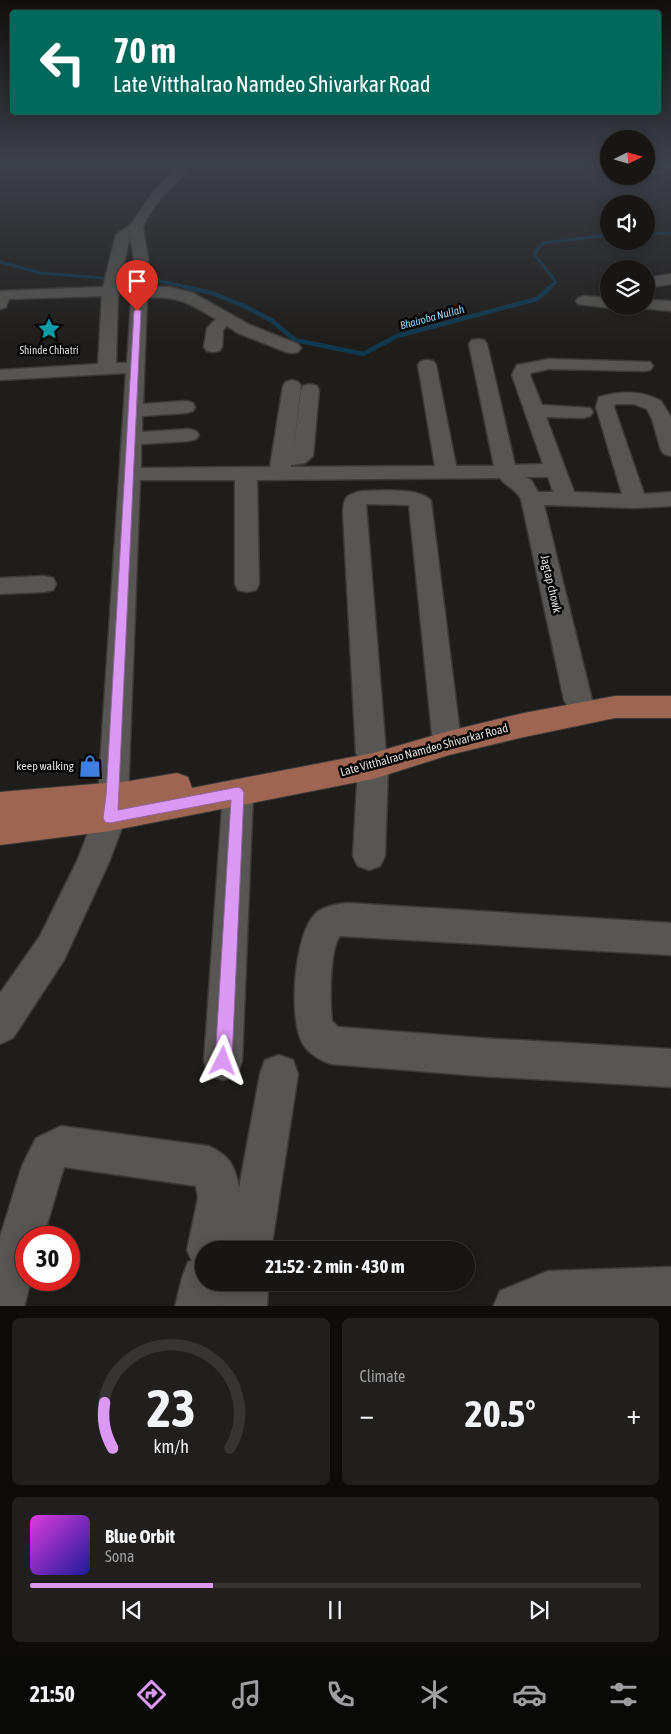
<!DOCTYPE html>
<meta charset="utf-8">
<style>
:root{--surface:#171614;--page:#201f1d;--text:#f1f3f6;--muted:#9e9fa0;--line:#363534;--accent:#dc99f4}
body{margin:0;font-family:"Asap Condensed",sans-serif;background:var(--page);color:var(--text);height:100vh;display:flex;flex-direction:column;font-size:19px;white-space:nowrap}
*{box-sizing:border-box;margin:0}
p{font-size:16px;color:var(--muted)}
.icon{flex:none;width:28px;height:28px;fill:none;stroke:currentColor;stroke-width:2;stroke-linecap:round;stroke-linejoin:round}
.map{position:relative;height:1306px;overflow:hidden}
.sheet{display:flex;flex-direction:column;gap:12px;padding:12px;background:#0d0c0b;flex:1}
.sheet>*{flex:none}
.top-card{position:absolute;left:10px;top:10px;width:651px;height:105px;border-radius:5px;box-shadow:0 2px 12px #0003,0 0 0 1px var(--line);background:#00695c;color:#fff;overflow:hidden}
.needle{width:32px;rotate:85deg}
.fabs{position:absolute;left:600px;top:130px;display:grid;gap:10px}
.fabs a{display:grid;place-items:center;width:55px;height:55px;border-radius:50%;background:var(--surface);box-shadow:0 2px 12px #0003,0 0 0 1px var(--line);font-size:25px}
.speed{position:absolute;left:15px;top:1226px;display:flex;gap:10px;font-size:25px;font-weight:700;text-align:center}
.speed>*{display:grid;place-content:center;width:65px;height:65px;border-radius:50%;background:var(--surface);box-shadow:0 2px 12px #0003,0 0 0 1px var(--line);line-height:1}
.speed .limit{border:8px solid #d22;background:#fff;color:#111}
.pin{position:absolute;display:grid;place-items:center;width:42px;height:42px;color:#fff;margin:-51px -21px;border-radius:50% 50% 50% 0;rotate:-45deg;box-shadow:0 0 5px #0007}
.pin .icon{rotate:45deg}
.me{position:absolute;width:55px;margin:-28px;rotate:3deg;stroke-linejoin:round;filter:drop-shadow(0 0 4px #0008)}
.turn{display:flex;align-items:center;gap:18px;height:105px;padding:0 20px;font-size:22px}
.turn .icon{width:65px;height:65px;stroke-width:2.5}
.turn b{display:block;font-size:35px;line-height:42px}
.big{font-size:38px;font-weight:700;line-height:1.1}
.sheet .tile{flex:1;display:flex;flex-direction:column;justify-content:center;gap:8px;min-width:0;padding:0 18px;border-radius:8px;background:var(--page)}
.sheet .dial{align-items:center;gap:0}
.dial svg{height:130px;overflow:visible;fill:none;stroke:var(--line);stroke-width:7;stroke-linecap:round;text-anchor:middle}
.dial text{fill:var(--text);stroke:none}
.song{display:flex;align-items:center;gap:15px}
.cover{width:60px;height:60px;border-radius:8px;background:linear-gradient(135deg,hsl(300 70% 55%),hsl(240 70% 35%))}
.played{height:5px;border-radius:2px;background:linear-gradient(90deg,var(--accent) 30%,var(--line) 30%)}
.keys{display:flex;justify-content:space-around;direction:ltr}
.heat{display:flex;justify-content:space-between;align-items:center;font-size:28px;direction:ltr}
.sheet .tiles{flex:1;display:grid;gap:12px;grid-template-columns:1fr 1fr}
.tile:last-child{grid-column:span 2}
.trip{position:absolute;left:195px;top:1241px;width:280px;height:50px;border-radius:25px;background:var(--surface);box-shadow:0 2px 12px #0003,0 0 0 1px var(--line);font-weight:700;line-height:50px;text-align:center}
.tabs{display:flex;height:80px;justify-content:space-around;align-items:center;background:#090908;color:var(--muted)}
.tabs .icon{width:35px;height:35px}
.tabs .selected{color:var(--accent)}
.tabs b{font-size:22px;color:var(--text)}
.map>svg:first-child{display:block}
.lines{fill:none;stroke-linecap:round;stroke-linejoin:round}
.stream-far1{stroke:#10384e;stroke-width:3}
.stream{stroke:#10384e;stroke-width:4.5}
.minor-casing{stroke:#3c3a38;stroke-width:3}
.major-casing{stroke:#3c3a38;stroke-width:2}
.minor{fill:#585652;fill-rule:evenodd}
.major{fill:#9f6553;fill-rule:evenodd}
.route{fill:#dc99f4;stroke:#8f639f}
.labels{text-anchor:middle;dominant-baseline:central;stroke-width:5;stroke-linejoin:round;paint-order:stroke}
.far-water-label{font-size:11px;font-style:italic;fill:#93d4fe;stroke:#080706}
.far-poi-label{font-size:11px;fill:#dedddb;stroke:#080706}
.street-label{font-size:12px;fill:#dedddb;stroke:#080706}
.poi-label{font-size:12px;fill:#dedddb;stroke:#080706;text-anchor:end}
</style>
<div class="map">
<svg width="671" height="1307" viewBox="0 0 671 1307">
<rect width="100%" height="100%" fill="#1f1d1a"/>
<g class="lines">
<!-- stream-far1 -->
<path class="stream-far1" d="M646,234L671,233
M0,262L40,273L102,278H148L190,288
M549,288L556,282L534,254L543,243L609,235"/>
<!-- stream -->
<path class="stream" d="M185,287L212,293L242,305L271,320L295,340L363,354L397,336L537,299L551,287"/>
<defs>
<path id="minor" d="M0,163H66L60,167L0,169Z
M181,163H194L162,197L147,218L143,227L148,259L147,287H169L193,293L250,325L298,344L301,348L298,352L292,353L286,352L238,333L227,326L223,330L222,347L219,351L213,352L207,351L204,347L207,328L216,319C187,302 181,297 147,297L143,404L186,401L193,403L195,407L193,411L186,413L142,416V432L189,429L196,431L199,435L196,439L189,441L141,444V468L270,467L283,386L286,382L292,380L298,382L301,386L293,453L301,390L303,386L310,384L317,386L319,390L313,456L305,463L291,465V467L435,466L418,365L421,361L427,360L433,361L436,365L456,466H494L469,344L472,340L478,339L484,340L487,344L515,465L543,464L512,375L517,365L549,359L650,362L653,366L650,370L644,371L549,369L531,373L530,375L542,405L590,408L593,412L590,416L583,418L546,417L574,492L622,494L596,407L599,397C620,391 641,390 661,401L671,417V456L664,454L661,450L652,419L647,409L634,404H615L614,407L644,494L671,492V506L635,508L544,505L592,700L588,707L578,710L568,707L564,700L521,499C514,487 506,487 500,478L257,480L259,584L256,590L247,592L238,590L235,584V480H140L128,796L126,817L109,862L64,960L13,1038L0,1044V993L40,936L78,859L94,817L98,796L126,373L0,380V370L98,364L102,296L9,299L6,307L0,309V291L103,287L116,235L130,225L154,191ZM130,236L134,259L127,363H116L118,291ZM525,477H548L553,492H538L531,480Z
M671,163V170L646,175V167Z
M671,274V284L646,288V278Z
M584,296L609,298V306H615L609,308L578,304L576,301L578,298Z
M646,300L671,301V311L640,308L639,306H646Z
M362,491C379,491 421,487 431,501L460,734L456,742L446,745L436,742L432,734L409,505L366,504L386,753L383,757L388,766L385,856L380,866L369,870L358,866L353,856L358,766L361,761L356,753L343,513C344,496 346,495 362,491Z
M44,576L53,578L56,584L53,590L44,592L0,594V578Z
M238,780L249,784L253,793L242,1061L237,1075L223,1080L209,1075L204,1061L223,793L227,784Z
M347,903L671,923V955L340,936C329,950 330,1003 332,1021L338,1027L480,1038L671,1049V1087L480,1076L331,1064C321,1060 312,1056 305,1047C287,1024 294,935 315,914C322,907 337,904 347,903Z
M279,1055L293,1060L298,1074L271,1250H204V1282H268L267,1307H221L222,1302L221,1307H175L182,1278L188,1262L192,1261L187,1250L198,1198L196,1186L64,1167L43,1238H26V1280H31L24,1307H0V1237L22,1166L36,1138L61,1126L208,1146C229,1155 235,1165 239,1188L260,1074L265,1060Z
M671,1267V1307H493L500,1291L548,1271Z"/>
<path id="major" d="M615,696H671V718H615L524,737L449,755L373,779L110,831L0,845V792L130,781L177,773L188,777L192,788L373,753L449,731L524,713Z"/>
</defs>
<!-- minor casing -->
<use href="#minor" class="minor-casing"/>
<!-- major casing -->
<use href="#major" class="major-casing"/>
<!-- minor -->
<use href="#minor" class="minor"/>
<!-- major -->
<use href="#major" class="major"/>
</g>
<!-- sky -->
<linearGradient id="sky" x2="0" y2="1"><stop stop-color="#11100e"/><stop offset="0.47" stop-color="#3c4049"/><stop offset="1" stop-color="#3c4049" stop-opacity="0"/></linearGradient>
<rect width="671" height="346" fill="url(#sky)"/>
<!-- route -->
<path class="route" d="M137,309L141,311L118,810L238,787L242,789L244,793L232,1061L229,1067L223,1070L217,1067L215,1061L231,800L110,823L105,822L103,818L106,796L134,311Z"/>
<!-- icons -->
<defs>
<symbol id="sight-bare" viewBox="-9 -9 18 18"><path d="M0-6L1.8-2.2L6-1.7L2.9 1.2L3.7 5.4L0 3.3L-3.7 5.4L-2.9 1.2L-6-1.7L-1.8-2.2Z" fill="#0f9aa8" stroke="#080706" stroke-width="2.5" paint-order="stroke"/></symbol>
<symbol id="shop-bare" viewBox="-9 -9 18 18"><path d="M-5-2.5h2.3a2.7 3.5 0 0 1 5.4 0H5L5.5 6h-11ZM-1.5-2.5h3a1.5 2.3 0 0 0-3 0Z" fill="#3f7fe0" stroke="#080706" stroke-width="2.5" paint-order="stroke"/></symbol>
</defs>
<g fill-rule="evenodd">
<use href="#sight-bare" x="33" y="313" width="32" height="32"/>
<use href="#shop-bare" x="74" y="750" width="32" height="32"/>
</g>
<g class="labels">
<!-- far-water labels -->
<g class="far-water-label">
<text transform="translate(432 317) rotate(-15)">Bhairoba Nullah</text>
</g>
<!-- far-poi labels -->
<g class="far-poi-label">
<text x="49" y="350">Shinde Chhatri</text>
</g>
<!-- street labels -->
<g class="street-label">
<text transform="translate(551 584) rotate(77)">Jagtap chowk</text>
<text transform="translate(424 750) rotate(-15)">Late Vitthalrao Namdeo Shivarkar Road</text>
</g>
<!-- poi labels -->
<g class="poi-label">
<text x="74" y="766">keep walking</text>
</g>
</g>
</svg>
<div class="fabs">
<a><svg class="needle" viewBox="-14 -14 28 28"><path d="M0-13l5 13h-10z" fill="#e53935"/><path d="M0 13l5-13h-10z" fill="#9e9fa0"/></svg></a>
<a><svg class="icon" aria-label="sound" viewBox="0 0 24 24"><path d="M4 9h4l5-4v14l-5-4H4zM17 9q2 3 0 6"/></svg></a>
<a><svg class="icon" aria-label="layers" viewBox="0 0 24 24"><path d="M12 4l9 5-9 5-9-5zM3 14l9 5 9-5"/></svg></a>
</div>
<div class="speed"><div class="limit">30</div></div>
<div class="pin" style="left:137px;top:311px;background:#d93025"><svg class="icon" aria-label="arrive" viewBox="0 0 24 24"><path d="M6 21V4h12l-3 4 3 4H6"/></svg></div>
<svg class="me" style="left:223px;top:1061px" viewBox="-20 -20 40 40"><path d="M0-17L14 15 0 8-14 15z" fill="#dc99f4" stroke="#fff" stroke-width="4"/></svg>
<div class="trip">21:52 · 2 min · 430 m</div>
<div class="top-card">
<div class="turn"><svg class="icon" aria-label="left" viewBox="0 0 24 24"><path d="M17 20v-9H6M10 6l-5 5 5 5"/></svg><div><b>70 m</b>Late Vitthalrao Namdeo Shivarkar Road</div></div>
</div>
</div>
<section class="sheet">
<div class="tiles">
<div class="tile dial"><svg viewBox="0 0 100 80">
<path d="M14 69A42 42 0 1 1 86 69"/>
<path d="M14 69A42 42 0 0 1 9 41" stroke="#dc99f4"/>
<text x="50" y="56" font-size="32" font-weight="700">23</text>
<text x="50" y="72" font-size="11">km/h</text>
</svg></div>
<div class="tile"><p>Climate</p>
<div class="heat"><a>−</a><b class="big">20.5°</b><a>+</a></div>
</div>
<div class="tile">
<div class="song"><i class="cover"></i><div><b>Blue Orbit</b><p>Sona</p></div></div>
<div class="played"></div>
<div class="keys"><svg class="icon" aria-label="previous" viewBox="0 0 24 24"><path d="M18 5L8 12l10 7zM5 5v14"/></svg><svg class="icon" aria-label="pause" viewBox="0 0 24 24"><path d="M8 5v14M16 5v14"/></svg><svg class="icon" aria-label="next" viewBox="0 0 24 24"><path d="M6 5l10 7-10 7zM19 5v14"/></svg></div>
</div>
</div>
</section>
<nav class="tabs">
<b>21:50</b>
<svg class="icon selected" aria-label="directions" viewBox="0 0 24 24"><path d="M12 3l9 9-9 9-9-9zM9 14v-3h6M13 9l2 2-2 2"/></svg>
<svg class="icon" aria-label="music" viewBox="0 0 24 24"><path d="M9 18V5l10-2v13"/><circle cx="6" cy="18" r="3"/><circle cx="16" cy="16" r="3"/></svg>
<svg class="icon" aria-label="phone" viewBox="0 0 24 24"><path d="M5 4h4l2 5-3 2q2 4 5 5l2-3 5 2v4C11 20 4 13 5 4z"/></svg>
<svg class="icon" aria-label="climate" viewBox="0 0 24 24"><path d="M12 3v18M4 7l16 10M4 17L20 7"/></svg>
<svg class="icon" aria-label="car" viewBox="0 0 24 24"><path d="M5 17H2v-5l4-1 3-4h7l3 4 3 1v5h-3M9 17h6M6 11h13"/><circle cx="7" cy="17" r="2"/><circle cx="17" cy="17" r="2"/></svg>
<svg class="icon" aria-label="filters" viewBox="0 0 24 24"><path d="M4 7h16M4 17h16"/><circle cx="9" cy="7" r="2"/><circle cx="15" cy="17" r="2"/></svg>
</nav>
